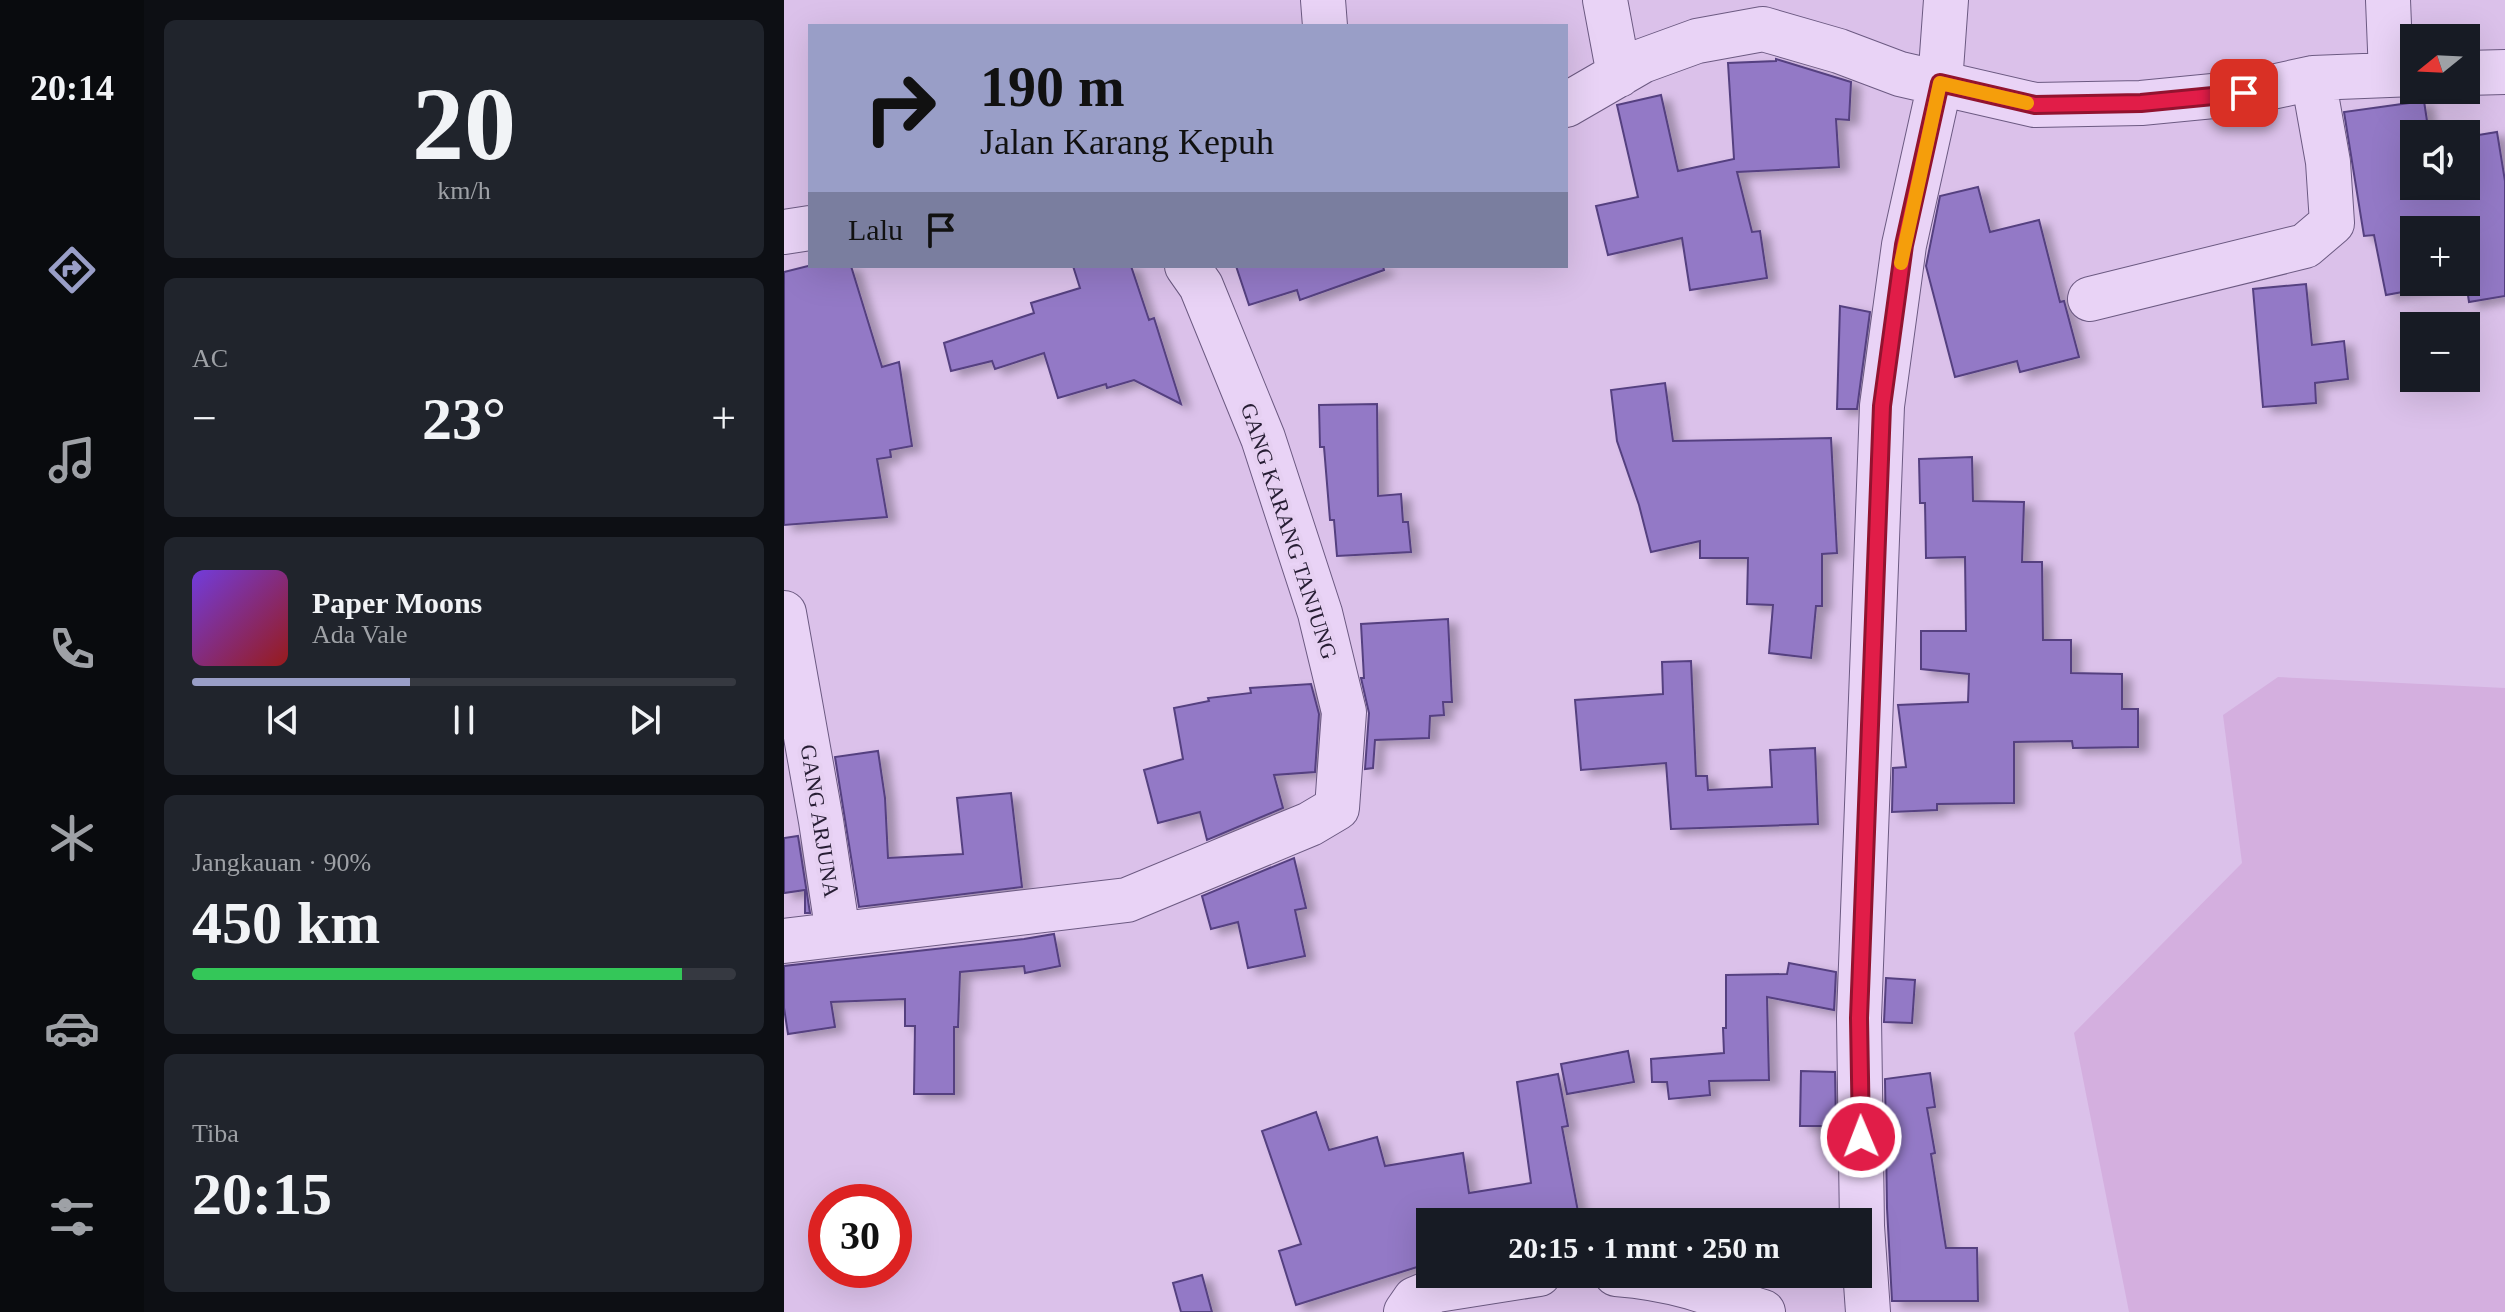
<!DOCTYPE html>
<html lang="id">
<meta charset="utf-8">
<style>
:root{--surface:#171b24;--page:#20242c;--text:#f1f3f6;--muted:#9ea1a6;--line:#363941;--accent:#999ec7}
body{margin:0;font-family:"Times New Roman",serif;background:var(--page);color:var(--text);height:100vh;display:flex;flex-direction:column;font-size:30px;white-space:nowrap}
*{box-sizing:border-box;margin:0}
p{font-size:26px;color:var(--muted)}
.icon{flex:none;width:44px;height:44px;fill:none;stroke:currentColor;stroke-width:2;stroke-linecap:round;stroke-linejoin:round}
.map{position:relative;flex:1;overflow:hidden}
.sheet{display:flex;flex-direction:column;gap:20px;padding:20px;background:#0d0f14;width:640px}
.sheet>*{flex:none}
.guide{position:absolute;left:24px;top:24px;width:760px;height:244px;border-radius:0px;box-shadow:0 8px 32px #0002;background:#999ec7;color:#111;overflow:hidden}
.needle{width:52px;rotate:252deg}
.tools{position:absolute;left:1616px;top:24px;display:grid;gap:16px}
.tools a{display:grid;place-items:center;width:80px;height:80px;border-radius:0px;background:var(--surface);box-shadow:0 8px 32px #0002;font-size:40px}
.speed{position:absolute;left:24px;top:1184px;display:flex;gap:16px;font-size:40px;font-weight:700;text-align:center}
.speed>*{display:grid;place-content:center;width:104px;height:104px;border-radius:50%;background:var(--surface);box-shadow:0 8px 32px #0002;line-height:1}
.speed .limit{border:12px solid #d22;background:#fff;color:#111}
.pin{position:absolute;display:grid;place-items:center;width:68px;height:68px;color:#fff;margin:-34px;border-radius:16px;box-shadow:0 4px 12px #0006}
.me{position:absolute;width:88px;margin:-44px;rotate:359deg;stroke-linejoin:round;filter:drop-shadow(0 0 6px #0008)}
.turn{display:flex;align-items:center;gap:28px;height:168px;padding:0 40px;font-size:36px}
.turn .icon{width:104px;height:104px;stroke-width:2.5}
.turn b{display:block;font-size:56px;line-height:68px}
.then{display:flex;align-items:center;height:76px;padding:0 40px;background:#0003;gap:16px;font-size:30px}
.big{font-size:60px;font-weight:800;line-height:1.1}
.sheet .tile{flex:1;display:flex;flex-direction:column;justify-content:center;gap:12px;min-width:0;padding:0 28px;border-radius:12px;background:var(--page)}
.sheet .dial{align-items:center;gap:0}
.dial b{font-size:104px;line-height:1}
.song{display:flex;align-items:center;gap:24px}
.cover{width:96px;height:96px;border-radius:12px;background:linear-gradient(135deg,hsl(260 70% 55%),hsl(0 70% 35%))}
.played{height:8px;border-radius:4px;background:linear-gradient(90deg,var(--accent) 40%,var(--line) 40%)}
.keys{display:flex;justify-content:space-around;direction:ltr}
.heat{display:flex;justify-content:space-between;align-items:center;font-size:44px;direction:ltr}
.charge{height:12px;border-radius:6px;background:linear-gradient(90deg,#34c759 90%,var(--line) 0)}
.trip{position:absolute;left:632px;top:1208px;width:456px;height:80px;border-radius:0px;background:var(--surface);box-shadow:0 8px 32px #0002;font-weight:800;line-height:80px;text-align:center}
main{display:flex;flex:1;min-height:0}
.dock{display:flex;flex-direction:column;width:144px;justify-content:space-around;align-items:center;background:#090b0e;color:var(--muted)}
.dock .icon{width:56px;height:56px}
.dock .on{color:var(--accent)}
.dock b{font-size:36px;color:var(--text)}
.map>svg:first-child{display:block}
.farmland{fill:#d4afdf}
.building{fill:#9379c6;stroke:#554180;stroke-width:2;filter:url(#shadow)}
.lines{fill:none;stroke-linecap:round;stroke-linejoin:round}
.minor-casing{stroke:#6c5a82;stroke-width:46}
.minor{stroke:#e9d3f6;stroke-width:44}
.route-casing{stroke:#92132f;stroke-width:20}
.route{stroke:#e11d48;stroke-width:14}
.slow{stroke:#f59e0b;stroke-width:14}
.labels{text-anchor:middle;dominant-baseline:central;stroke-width:8;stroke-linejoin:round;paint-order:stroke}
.street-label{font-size:22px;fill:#261d33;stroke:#e6d0f2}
</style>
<main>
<nav class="dock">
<b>20:14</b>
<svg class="icon on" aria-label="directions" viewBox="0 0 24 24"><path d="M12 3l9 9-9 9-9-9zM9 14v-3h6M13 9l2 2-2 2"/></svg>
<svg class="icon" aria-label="music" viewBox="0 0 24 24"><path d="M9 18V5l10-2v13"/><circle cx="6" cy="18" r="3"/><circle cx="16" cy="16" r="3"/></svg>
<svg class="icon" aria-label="phone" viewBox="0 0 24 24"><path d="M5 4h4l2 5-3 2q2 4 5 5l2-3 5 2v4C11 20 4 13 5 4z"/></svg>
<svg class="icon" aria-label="climate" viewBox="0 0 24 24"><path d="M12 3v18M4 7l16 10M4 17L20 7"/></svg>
<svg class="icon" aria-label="car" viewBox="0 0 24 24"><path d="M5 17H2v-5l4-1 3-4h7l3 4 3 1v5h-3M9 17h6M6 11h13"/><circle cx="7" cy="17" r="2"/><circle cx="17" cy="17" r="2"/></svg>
<svg class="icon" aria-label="filters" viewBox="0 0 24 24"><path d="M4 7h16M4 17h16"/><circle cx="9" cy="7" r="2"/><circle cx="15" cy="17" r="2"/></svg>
</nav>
<section class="sheet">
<div class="tile dial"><b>20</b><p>km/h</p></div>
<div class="tile"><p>AC</p>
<div class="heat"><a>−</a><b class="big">23°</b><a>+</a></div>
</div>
<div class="tile">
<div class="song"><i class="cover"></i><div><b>Paper Moons</b><p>Ada Vale</p></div></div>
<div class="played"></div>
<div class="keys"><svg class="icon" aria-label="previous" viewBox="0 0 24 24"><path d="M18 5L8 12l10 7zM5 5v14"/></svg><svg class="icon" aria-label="pause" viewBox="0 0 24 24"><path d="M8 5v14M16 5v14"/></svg><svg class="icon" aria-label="next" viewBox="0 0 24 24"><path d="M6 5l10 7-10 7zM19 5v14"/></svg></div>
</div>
<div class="tile"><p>Jangkauan · 90%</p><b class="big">450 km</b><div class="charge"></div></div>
<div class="tile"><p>Tiba</p><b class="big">20:15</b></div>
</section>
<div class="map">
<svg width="1721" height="1312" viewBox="0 0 1721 1312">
<defs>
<filter id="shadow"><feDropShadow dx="9" dy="5" stdDeviation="4" flood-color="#0004"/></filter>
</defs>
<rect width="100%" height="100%" fill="#dbc1ea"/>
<!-- farmland -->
<path class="farmland" d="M1494,677L1721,688V1312H1345L1290,1033L1458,863L1439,715Z"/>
<!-- building -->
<path class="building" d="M992,59L1067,82L1065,120L1052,119L1055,167L953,172L968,232L976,231L983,278L906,290L898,238L824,255L812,206L854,197L833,105L877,95L894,171L950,159L944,63L992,61Z
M1640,101L1645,134H1630V186H1682V137L1713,132L1721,181V296L1685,302L1682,282V230H1630V282H1673L1602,295L1590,235L1580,236L1560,112Z
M1194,187L1206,232L1255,220L1276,302L1280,301L1295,357L1236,372L1233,361L1171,377L1142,266L1156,196Z
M24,266H67L98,367L115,362L128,446L106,450L107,457L93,459L103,517L0,525V272Z
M289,266H347L365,320L370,318L397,404L350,380L323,388L322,384L274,398L260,353L211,369L208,361L167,371L160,343L250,313L247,303L296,288Z
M452,266H599L600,270L516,300L513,290L465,305Z
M1522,284L1528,345L1560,341L1564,379L1531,383L1532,403L1479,407L1469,289Z
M1056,306L1086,312L1073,409H1053Z
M881,383L889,441L1047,438L1053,553L1038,554V606H1032L1027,658L985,653L989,605L963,604L964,558H916V541L867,552L855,505L833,441L827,390Z
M593,404L594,496L617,494L619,522H624L627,552L553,556L550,520H546L540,447H536L535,405Z
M1188,457L1189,501L1240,502L1238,562H1258L1259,640H1287V673L1338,674V709H1354V747L1289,748L1288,741L1230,742V803L1153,804V810L1108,812L1109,768L1122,767L1114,705L1184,702L1185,674L1137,669V631H1182L1181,557L1142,558L1141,503H1136L1135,459Z
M664,619L668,702H659L660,715L646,716L645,738L591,740L589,768L581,769L585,713L577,678H580L577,624Z
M907,661L912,776H923L924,790L988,787L986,750L1031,748L1034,824L887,829L882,763L797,770L791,700L879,694L878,662Z
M527,684L535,714L531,772L490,775L499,808L423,840L416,812L374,823L360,770L399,759L390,708L425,701L424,698L467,693L466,688Z
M94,751L101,798L104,858L179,854L173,798L227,793L238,887L75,907L51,757Z
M14,836L26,913H21V890L0,893V838Z
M510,858L522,908L511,910L521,956L464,968L454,922L427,929L418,896Z
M270,934L276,966L241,973L240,966L176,972L174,1027H170V1094H130L131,1026H121V999L47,1002L51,1027L4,1034L0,1008V966L240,939Z
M1005,963L1052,972L1050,1010L983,997L985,1080L925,1081L926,1095L885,1099L883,1082H868L867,1059L940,1053L939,1028H942V975L1003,974Z
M1102,978L1131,980L1128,1023L1100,1022Z
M844,1051L850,1082L783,1094L777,1064Z
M1017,1071L1051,1072L1052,1126H1016Z
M1146,1073L1151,1107L1143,1108L1151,1153L1147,1154L1162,1248H1193L1194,1301H1108L1103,1208L1101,1079Z
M774,1074L784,1126L778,1127L796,1222H646V1263L512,1305L495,1251L517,1244L478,1131L532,1112L545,1150L593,1137L601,1166L679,1153L685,1193L747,1183L733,1082Z
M418,1275L428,1312H397L389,1283Z"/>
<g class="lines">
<defs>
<path id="minor" d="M539,0L541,26
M821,0L835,75
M1604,0L1607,74
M1682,73L1721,72
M782,105L858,61L913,41L979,29L1055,51L1116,74L1251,105L1357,103L1460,93L1529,78L1630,74
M0,232L26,228
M1306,299L1521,246L1548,223L1544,162L1529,78
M0,613L37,821L54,934
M0,941L343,900L526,824L553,808L560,712L536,613L479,438L417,286L403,266
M832,1274C858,1276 882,1280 907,1287C931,1294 954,1305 979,1312
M622,1312L631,1299L653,1290L755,1274
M1084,1312L1078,1226L1075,1018L1098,406L1120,245L1156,83L1162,0"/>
</defs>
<!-- minor casing -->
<use href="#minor" class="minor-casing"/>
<!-- minor -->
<use href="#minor" class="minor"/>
</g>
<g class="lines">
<defs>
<path id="route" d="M1077,1137L1075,1018L1098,406L1120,245L1156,83L1251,105L1357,103L1460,93"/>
</defs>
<!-- route casing -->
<use href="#route" class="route-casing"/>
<!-- route -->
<use href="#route" class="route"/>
<!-- slow -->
<path class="slow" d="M1117,263L1156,83L1243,103"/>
</g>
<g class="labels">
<!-- street labels -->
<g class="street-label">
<text transform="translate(505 531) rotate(72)">GANG KARANG TANJUNG</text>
<text transform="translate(36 821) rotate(81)">GANG ARJUNA</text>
</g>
</g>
</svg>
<div class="tools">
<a><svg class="needle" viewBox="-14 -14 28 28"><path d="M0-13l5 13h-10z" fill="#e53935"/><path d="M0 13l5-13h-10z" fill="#9ea1a6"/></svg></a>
<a><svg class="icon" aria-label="sound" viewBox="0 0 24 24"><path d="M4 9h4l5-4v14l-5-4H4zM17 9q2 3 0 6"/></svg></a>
<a>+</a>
<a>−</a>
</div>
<div class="speed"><div class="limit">30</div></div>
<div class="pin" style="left:1460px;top:93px;background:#d93025"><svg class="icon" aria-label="arrive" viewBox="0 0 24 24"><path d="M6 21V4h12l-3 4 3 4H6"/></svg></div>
<svg class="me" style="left:1077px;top:1137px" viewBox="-20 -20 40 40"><circle r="17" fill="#e11d48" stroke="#fff" stroke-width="3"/><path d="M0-11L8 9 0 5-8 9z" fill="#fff"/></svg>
<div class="trip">20:15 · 1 mnt · 250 m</div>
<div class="guide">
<div class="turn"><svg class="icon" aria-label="right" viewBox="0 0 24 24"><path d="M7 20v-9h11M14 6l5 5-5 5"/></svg><div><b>190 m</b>Jalan Karang Kepuh</div></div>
<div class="then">Lalu<svg class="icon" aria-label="arrive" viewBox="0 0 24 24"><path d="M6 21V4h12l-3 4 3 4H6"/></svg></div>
</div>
</div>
</main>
